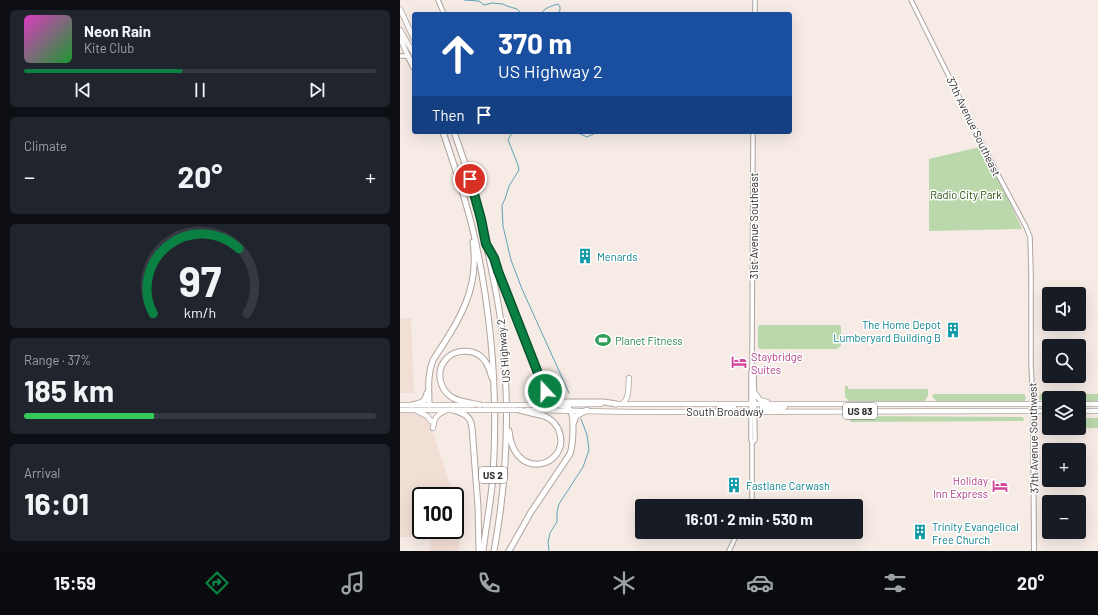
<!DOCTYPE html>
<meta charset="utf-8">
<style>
:root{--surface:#171b24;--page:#20242c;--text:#f1f3f6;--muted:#9ea1a6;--line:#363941;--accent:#0b8043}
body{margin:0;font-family:Barlow,sans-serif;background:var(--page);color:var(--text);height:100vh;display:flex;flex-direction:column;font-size:15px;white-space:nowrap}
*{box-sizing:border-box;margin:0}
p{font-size:13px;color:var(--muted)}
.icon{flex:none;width:22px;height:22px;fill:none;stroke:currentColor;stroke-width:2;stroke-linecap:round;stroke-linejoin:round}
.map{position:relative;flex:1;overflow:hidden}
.sheet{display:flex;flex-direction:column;gap:10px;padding:10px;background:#0d0f14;width:400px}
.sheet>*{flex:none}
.hud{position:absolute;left:12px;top:12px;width:380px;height:122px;border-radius:4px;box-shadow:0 4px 16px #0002;background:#1a4fa0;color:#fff;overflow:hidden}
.fabs{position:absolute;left:642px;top:287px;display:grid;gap:8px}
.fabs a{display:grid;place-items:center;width:44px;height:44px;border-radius:4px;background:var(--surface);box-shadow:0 4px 16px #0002;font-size:20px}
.speed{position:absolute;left:12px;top:487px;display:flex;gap:8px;font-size:20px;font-weight:700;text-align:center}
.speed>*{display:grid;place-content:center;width:52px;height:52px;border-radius:50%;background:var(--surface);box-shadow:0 4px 16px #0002;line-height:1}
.speed .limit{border:2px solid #111;border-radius:6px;background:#fff;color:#111}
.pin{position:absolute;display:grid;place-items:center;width:34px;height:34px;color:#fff;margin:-17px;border:2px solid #fff;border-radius:50%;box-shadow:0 1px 4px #0007}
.me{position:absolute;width:44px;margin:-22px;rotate:339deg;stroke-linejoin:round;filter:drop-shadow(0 0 3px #0008)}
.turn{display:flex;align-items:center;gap:14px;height:84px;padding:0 20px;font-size:18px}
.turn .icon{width:52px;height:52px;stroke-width:2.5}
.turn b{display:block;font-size:28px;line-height:34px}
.then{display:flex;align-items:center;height:38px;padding:0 20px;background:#0003;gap:8px;font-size:15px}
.big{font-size:30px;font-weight:700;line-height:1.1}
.sheet .widget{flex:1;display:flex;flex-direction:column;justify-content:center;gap:6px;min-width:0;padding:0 14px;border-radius:6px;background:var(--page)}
.sheet .dial{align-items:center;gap:0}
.dial svg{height:104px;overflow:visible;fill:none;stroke:var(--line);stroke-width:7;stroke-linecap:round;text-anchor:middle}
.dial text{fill:var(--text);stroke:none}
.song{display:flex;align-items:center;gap:12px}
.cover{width:48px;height:48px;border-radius:6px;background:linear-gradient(135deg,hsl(310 70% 55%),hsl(130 70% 35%))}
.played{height:4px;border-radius:2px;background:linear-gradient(90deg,var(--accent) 45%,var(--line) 45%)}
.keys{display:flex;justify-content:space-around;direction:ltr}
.heat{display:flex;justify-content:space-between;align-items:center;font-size:22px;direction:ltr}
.charge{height:6px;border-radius:3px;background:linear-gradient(90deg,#34c759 37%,var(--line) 0)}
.trip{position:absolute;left:235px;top:499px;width:228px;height:40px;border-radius:4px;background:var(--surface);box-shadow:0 4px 16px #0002;font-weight:700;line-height:40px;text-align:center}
.tabs{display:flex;height:64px;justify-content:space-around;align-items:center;background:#090b0e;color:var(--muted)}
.tabs .icon{width:28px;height:28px}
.tabs .current{color:var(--accent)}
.tabs b{font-size:18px;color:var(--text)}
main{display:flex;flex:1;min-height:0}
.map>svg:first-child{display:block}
.built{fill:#f1dfd5}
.green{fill:#bad8ac}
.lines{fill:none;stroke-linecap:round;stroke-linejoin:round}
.stream{stroke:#63a2bc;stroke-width:1}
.tertiary-casing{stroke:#afa49f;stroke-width:5.5}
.secondary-casing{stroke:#afa49f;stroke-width:6}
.trunk-casing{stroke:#afa49f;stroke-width:6}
.motorway-casing{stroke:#afa49f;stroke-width:7}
.tertiary{stroke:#fff;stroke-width:3.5}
.secondary{stroke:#fff;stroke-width:4}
.trunk{stroke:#fff;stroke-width:4.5}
.motorway{stroke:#fff;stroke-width:5}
.trunk-bridge-casing{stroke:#afa49f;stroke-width:6;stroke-linecap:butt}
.trunk-bridge{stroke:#fff;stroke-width:4.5}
.route-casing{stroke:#07532c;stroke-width:10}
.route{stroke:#0b8043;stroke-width:7}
.labels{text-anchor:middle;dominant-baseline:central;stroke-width:3;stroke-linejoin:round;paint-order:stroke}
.shield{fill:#fff;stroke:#6d6a68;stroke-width:1}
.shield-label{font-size:10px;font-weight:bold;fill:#2e2a28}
.street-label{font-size:11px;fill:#2e2a28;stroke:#fff}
.park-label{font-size:11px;fill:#234c06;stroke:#fff}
.culture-label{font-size:11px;fill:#0d838f;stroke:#fff;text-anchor:start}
.leisure-label{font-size:11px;fill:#27864d;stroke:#fff;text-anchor:start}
.hotel-label{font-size:11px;fill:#b23c85;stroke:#fff;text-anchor:start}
</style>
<main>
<section class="sheet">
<div class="widget">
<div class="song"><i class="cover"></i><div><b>Neon Rain</b><p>Kite Club</p></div></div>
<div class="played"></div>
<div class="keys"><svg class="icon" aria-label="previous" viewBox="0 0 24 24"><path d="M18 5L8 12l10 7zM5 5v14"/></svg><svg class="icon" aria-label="pause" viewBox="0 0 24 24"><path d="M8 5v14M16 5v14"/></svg><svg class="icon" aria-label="next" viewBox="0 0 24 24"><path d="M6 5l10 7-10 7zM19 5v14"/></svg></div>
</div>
<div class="widget"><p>Climate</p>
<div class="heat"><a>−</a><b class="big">20°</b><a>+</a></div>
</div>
<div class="widget dial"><svg viewBox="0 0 100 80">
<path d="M14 69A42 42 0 1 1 86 69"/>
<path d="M14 69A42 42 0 0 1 80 19" stroke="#0b8043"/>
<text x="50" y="56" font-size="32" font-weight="700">97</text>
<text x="50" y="72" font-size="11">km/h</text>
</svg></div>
<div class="widget"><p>Range · 37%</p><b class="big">185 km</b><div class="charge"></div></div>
<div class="widget"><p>Arrival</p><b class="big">16:01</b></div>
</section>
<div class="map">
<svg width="698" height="551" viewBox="0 0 698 551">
<rect width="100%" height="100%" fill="#f6ebe5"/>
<!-- built -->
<path class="built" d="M11,318L14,393H0V319Z
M0,412H13L26,418L31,427L54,496H21V530H55V499L60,543L58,551H30V537H0Z"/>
<!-- green -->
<path class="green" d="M584,146L593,165L622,229L529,231V159Z
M359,325H440L441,326V346L437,349H360L358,347V328Z
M445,386H448V389H528V396L524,402H450L445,397Z
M534,394H624L626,397L625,401H536L532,396Z
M640,394H698V401H679V398H649V400H640L639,397Z
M451,416L623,417L624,421L450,422Z
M643,418H649V428H679V418H698V428L642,429Z"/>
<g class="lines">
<!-- stream -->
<path class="stream" d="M64,0L79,1L84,5L92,3L103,4L107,6L117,9L122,14
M141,14C144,8 151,6 158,4L160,7V10L158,14
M113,132L110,136L108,140L118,165L119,170L109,186L105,199L102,205L103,226L111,260L122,289L169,393
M176,132L187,137L198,132
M149,551L148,542L150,533L157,522V512L159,504L183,467L189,450L187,435L181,419"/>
<defs>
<path id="tertiary" d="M38,0L44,14
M511,0L596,171L626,227L630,237L631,272V363L633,404
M355,14V0
M0,56H8
M352,369L354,371L355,440L352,443
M352,506V443L351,440V372L352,369L353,132
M329,551L338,532"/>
<path id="secondary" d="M633,404L634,551"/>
<path id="trunk" d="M0,9L14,39
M0,30L14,54
M0,38L8,56
M355,393L360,400L367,402
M214,404H649
M222,404C230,398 228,387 229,378
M679,404H698
M0,405H73
M120,405L201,404
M362,408L385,407
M318,409L334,407
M0,410H84
M127,410L234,412L649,411
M17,411L27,416L31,421
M679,411H698
M445,412V409L447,408H459
M33,428C34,419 36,415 45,411"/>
<path id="motorway" d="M8,56L14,68
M43,132C55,167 67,203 75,239C92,317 98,396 93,476C91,501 86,526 83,551
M54,132C68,170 79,208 87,248C93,276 99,303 102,331C104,344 104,357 105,370C109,431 105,491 94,551
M90,250L94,258L98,271L148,395L152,399L160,402H204L216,404
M11,405C21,403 25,403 27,393
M29,405C29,390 27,375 33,360C58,322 80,290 73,242
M80,405C71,403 61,402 53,398C39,390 35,370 47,358C57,348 77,349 85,361C89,366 90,372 92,378
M53,410C63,413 70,415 72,427L78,507L79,551
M173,424L176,416L187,410
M109,431C114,482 168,467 160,434C158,426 152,419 144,416L119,410
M109,551L131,512L170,454C173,445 175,417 170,410C168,406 163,406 159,405"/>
</defs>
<!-- tertiary casing -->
<use href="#tertiary" class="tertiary-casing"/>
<!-- secondary casing -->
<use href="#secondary" class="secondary-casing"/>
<!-- trunk casing -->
<use href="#trunk" class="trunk-casing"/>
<!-- motorway casing -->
<use href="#motorway" class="motorway-casing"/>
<!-- tertiary -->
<use href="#tertiary" class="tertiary"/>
<!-- secondary -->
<use href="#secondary" class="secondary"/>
<!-- trunk -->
<use href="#trunk" class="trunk"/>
<!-- motorway -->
<use href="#motorway" class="motorway"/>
<defs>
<path id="trunk-bridge" d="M84,405H120
M84,410H117"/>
</defs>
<!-- trunk-bridge casing -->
<use href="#trunk-bridge" class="trunk-bridge-casing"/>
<!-- trunk-bridge -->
<use href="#trunk-bridge" class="trunk-bridge"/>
</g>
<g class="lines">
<defs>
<path id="route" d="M70,179L81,219L86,244L94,258L98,271L145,391"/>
</defs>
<!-- route casing -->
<use href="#route" class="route-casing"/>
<!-- route -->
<use href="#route" class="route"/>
</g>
<!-- icons -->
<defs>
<symbol id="building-bare" viewBox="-9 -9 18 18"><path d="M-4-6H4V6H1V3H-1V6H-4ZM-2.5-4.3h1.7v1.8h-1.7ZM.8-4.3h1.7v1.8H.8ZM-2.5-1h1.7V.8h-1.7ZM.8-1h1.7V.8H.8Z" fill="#0f9aa8" stroke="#fff" stroke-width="2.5" paint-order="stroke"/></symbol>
<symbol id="stadium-bare" viewBox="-9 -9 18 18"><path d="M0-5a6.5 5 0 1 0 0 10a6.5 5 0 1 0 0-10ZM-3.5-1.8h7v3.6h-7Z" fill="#2e9e5b" stroke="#fff" stroke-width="2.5" paint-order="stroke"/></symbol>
<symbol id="hotel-bare" viewBox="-9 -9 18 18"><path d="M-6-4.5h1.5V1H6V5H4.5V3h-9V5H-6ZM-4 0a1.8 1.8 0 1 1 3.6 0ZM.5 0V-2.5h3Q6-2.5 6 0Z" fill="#d1479c" stroke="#fff" stroke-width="2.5" paint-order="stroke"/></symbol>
</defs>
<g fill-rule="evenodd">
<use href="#building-bare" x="174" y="245" width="22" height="22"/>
<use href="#building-bare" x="542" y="319" width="22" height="22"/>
<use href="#stadium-bare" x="192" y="329" width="22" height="22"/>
<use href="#hotel-bare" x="328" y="351" width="22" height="22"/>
<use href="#building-bare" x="323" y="474" width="22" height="22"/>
<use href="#hotel-bare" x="589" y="475" width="22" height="22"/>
<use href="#building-bare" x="509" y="521" width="22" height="22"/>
</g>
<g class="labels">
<!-- shield labels -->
<g class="shield">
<rect x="443" y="403" width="34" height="16" rx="3"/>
<rect x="79" y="467" width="28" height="16" rx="3"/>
</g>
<g class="shield-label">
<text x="460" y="411">US 83</text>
<text x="93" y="475">US 2</text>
</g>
<!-- street labels -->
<g class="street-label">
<text transform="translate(574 126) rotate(64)">37th Avenue Southeast</text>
<text transform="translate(353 226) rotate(-90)">31st Avenue Southeast</text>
<text transform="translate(103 351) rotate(-95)">US Highway 2</text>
<text x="325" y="411">South Broadway</text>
<text transform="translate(633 438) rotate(-91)">37th Avenue Southwest</text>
</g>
<!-- park labels -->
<g class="park-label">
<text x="566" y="194">Radio City Park</text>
</g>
<!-- culture labels -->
<g class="culture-label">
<text x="197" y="256">Menards</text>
<text x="541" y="324" text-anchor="end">The Home Depot<tspan x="541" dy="13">Lumberyard Building B</tspan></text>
<text x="346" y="485">Fastlane Carwash</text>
<text x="532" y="526">Trinity Evangelical<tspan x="532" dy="13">Free Church</tspan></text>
</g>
<!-- leisure labels -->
<g class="leisure-label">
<text x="215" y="340">Planet Fitness</text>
</g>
<!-- hotel labels -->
<g class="hotel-label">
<text x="351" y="356">Staybridge<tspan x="351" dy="13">Suites</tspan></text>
<text x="588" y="480" text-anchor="end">Holiday<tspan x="588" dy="13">Inn Express</tspan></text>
</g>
</g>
</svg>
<div class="fabs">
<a><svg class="icon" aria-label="sound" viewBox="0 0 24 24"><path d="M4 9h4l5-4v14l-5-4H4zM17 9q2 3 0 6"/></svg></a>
<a><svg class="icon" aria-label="search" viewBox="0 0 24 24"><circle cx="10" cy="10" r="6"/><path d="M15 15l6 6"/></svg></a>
<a><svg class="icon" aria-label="layers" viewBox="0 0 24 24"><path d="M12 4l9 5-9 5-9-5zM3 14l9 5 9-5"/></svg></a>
<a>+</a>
<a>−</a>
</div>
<div class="speed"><div class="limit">100</div></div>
<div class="pin" style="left:70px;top:179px;background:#d93025"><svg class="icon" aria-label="arrive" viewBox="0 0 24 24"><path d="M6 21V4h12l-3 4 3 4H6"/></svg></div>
<svg class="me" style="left:145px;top:391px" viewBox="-20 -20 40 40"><circle r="17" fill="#0b8043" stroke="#fff" stroke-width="3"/><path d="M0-11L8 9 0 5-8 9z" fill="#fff"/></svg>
<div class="trip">16:01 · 2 min · 530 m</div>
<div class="hud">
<div class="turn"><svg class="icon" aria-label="ahead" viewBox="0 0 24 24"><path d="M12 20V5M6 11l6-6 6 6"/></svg><div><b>370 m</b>US Highway 2</div></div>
<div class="then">Then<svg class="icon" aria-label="arrive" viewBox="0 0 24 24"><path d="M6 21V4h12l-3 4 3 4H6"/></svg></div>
</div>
</div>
</main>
<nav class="tabs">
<b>15:59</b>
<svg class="icon current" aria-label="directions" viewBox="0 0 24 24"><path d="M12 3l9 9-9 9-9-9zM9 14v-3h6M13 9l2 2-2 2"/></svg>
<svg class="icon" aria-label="music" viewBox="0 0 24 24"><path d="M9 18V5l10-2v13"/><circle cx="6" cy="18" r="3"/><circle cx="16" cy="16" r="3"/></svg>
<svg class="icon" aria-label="phone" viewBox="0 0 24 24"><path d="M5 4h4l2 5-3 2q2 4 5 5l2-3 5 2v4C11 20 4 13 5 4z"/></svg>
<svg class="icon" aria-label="climate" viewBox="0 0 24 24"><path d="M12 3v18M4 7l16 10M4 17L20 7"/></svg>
<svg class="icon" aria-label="car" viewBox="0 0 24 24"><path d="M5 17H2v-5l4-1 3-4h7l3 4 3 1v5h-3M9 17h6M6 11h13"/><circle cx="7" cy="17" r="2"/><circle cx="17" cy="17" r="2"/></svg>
<svg class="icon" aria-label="filters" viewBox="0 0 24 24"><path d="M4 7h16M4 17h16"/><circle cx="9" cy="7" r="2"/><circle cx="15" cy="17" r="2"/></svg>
<b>20°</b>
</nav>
